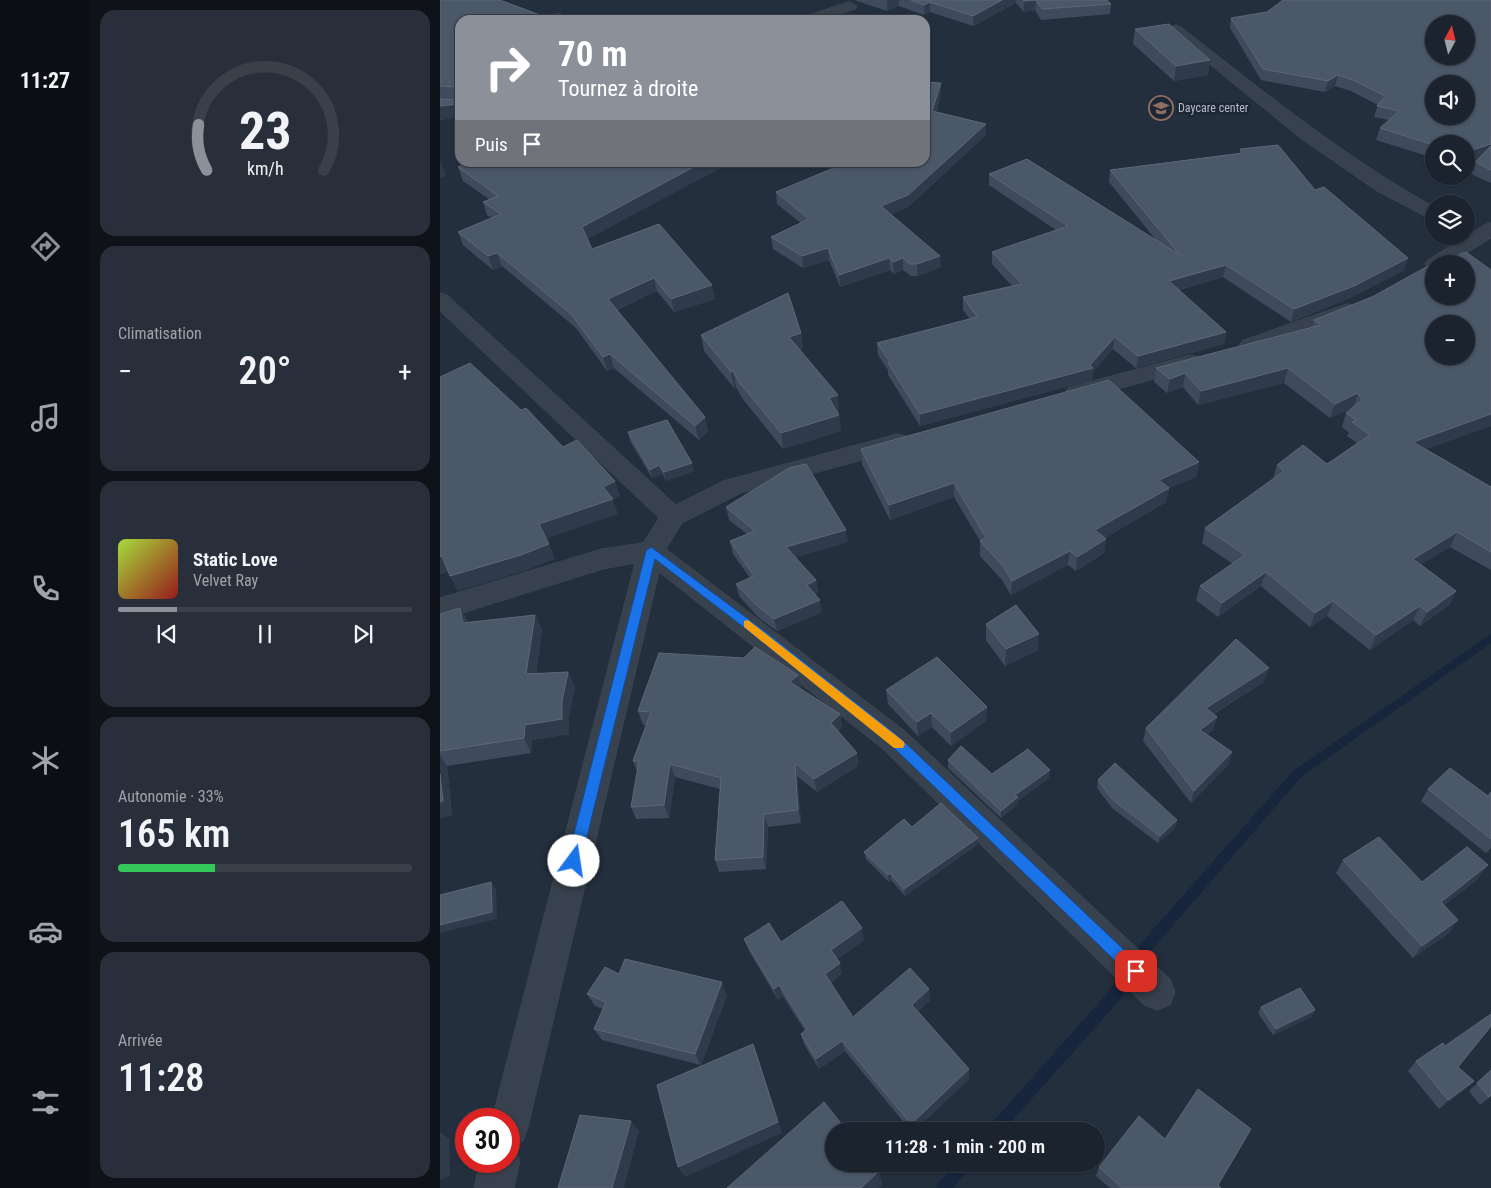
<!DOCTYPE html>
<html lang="fr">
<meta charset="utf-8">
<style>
:root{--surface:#1b232e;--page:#282f3a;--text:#f1f3f6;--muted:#a0a4aa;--line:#39404a;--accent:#8c9099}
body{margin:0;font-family:"Roboto Condensed",sans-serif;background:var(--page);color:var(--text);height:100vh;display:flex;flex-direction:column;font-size:19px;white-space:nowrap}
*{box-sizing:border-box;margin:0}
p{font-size:16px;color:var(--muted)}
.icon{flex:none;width:28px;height:28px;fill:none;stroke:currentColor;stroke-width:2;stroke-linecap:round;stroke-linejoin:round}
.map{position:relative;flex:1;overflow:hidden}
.drawer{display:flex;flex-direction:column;gap:10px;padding:10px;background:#0f1319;width:350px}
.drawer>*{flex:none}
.hud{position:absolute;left:15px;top:15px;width:475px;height:152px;border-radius:15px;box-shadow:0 1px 4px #0004,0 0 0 1px var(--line);background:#8c9099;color:#fff;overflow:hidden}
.needle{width:32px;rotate:7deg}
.tools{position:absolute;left:985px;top:15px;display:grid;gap:10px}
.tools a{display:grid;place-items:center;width:50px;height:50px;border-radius:50%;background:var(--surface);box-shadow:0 1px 4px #0004,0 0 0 1px var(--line);font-size:25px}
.speed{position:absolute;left:15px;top:1108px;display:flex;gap:10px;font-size:25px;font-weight:700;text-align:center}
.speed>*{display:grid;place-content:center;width:65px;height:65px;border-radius:50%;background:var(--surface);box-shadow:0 1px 4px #0004,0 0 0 1px var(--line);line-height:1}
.speed .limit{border:8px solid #d22;background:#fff;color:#111}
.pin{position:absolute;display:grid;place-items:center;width:42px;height:42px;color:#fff;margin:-21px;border-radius:10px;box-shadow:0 2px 8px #0006}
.me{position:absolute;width:55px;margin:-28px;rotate:14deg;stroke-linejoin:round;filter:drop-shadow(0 0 4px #0008)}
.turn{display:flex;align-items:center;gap:18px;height:105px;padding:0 20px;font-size:22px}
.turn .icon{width:65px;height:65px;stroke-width:2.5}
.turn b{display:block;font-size:35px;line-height:42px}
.then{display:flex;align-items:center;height:48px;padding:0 20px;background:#0003;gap:10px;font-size:19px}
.big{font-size:38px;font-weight:600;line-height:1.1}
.drawer .tile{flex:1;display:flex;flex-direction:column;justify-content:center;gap:8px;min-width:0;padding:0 18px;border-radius:15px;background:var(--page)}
.drawer .dial{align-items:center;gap:0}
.dial svg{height:130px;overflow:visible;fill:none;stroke:var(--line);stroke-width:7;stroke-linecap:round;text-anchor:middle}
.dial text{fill:var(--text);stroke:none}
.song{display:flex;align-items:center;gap:15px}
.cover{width:60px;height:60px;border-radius:8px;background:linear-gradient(135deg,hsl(80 70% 55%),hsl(0 70% 35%))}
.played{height:5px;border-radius:2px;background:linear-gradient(90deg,var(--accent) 20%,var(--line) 20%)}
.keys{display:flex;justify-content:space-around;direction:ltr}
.heat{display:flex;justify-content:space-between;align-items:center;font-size:28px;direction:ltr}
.charge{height:8px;border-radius:4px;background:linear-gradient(90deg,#34c759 33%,var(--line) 0)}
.trip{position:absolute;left:385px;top:1122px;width:280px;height:50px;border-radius:25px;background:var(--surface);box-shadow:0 1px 4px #0004,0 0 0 1px var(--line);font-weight:600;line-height:50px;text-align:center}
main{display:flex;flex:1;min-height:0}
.tabs{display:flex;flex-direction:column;width:90px;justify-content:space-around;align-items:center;background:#0b0e12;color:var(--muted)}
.tabs .icon{width:35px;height:35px}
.tabs .active{color:var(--accent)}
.tabs b{font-size:22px;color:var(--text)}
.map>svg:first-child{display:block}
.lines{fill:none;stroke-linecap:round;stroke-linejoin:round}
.stream{fill:#17263c;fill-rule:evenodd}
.minor-casing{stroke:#414a57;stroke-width:1}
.minor{fill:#38414e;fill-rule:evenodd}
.wall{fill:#3f4b5c}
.shaded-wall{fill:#2f3b4b}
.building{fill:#4b5868;stroke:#5c6777;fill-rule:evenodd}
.route{fill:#1a73e8;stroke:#114b97}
.slow{fill:#f59e0b}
.labels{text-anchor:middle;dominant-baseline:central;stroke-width:5;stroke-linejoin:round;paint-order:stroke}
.far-poi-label{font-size:12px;fill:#b4bcc9;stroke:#1d2633;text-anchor:start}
</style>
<main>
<nav class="tabs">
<b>11:27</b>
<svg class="icon active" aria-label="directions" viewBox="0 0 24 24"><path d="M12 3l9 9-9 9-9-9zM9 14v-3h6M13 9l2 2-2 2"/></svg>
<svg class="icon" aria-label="music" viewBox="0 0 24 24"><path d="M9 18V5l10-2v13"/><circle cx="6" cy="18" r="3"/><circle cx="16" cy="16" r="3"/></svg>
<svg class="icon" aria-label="phone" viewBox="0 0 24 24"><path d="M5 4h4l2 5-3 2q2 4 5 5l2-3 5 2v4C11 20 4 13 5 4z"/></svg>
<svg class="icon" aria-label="climate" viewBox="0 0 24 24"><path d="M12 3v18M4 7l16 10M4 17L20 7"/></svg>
<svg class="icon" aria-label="car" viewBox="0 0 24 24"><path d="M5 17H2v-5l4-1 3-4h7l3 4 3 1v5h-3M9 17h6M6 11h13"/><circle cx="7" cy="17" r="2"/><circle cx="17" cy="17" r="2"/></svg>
<svg class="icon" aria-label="filters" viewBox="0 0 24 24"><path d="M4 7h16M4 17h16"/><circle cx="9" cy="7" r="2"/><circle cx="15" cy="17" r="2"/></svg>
</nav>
<section class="drawer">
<div class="tile dial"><svg viewBox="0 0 100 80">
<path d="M14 69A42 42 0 1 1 86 69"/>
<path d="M14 69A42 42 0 0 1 9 41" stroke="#8c9099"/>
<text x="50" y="56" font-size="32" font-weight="700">23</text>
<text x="50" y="72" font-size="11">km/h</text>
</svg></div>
<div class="tile"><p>Climatisation</p>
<div class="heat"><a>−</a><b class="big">20°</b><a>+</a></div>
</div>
<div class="tile">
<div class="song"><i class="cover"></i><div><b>Static Love</b><p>Velvet Ray</p></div></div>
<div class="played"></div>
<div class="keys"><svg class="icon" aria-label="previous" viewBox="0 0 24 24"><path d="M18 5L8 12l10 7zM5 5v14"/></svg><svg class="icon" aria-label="pause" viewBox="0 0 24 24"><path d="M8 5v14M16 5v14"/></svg><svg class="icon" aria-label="next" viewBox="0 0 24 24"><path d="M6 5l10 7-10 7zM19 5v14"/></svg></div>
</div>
<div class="tile"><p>Autonomie · 33%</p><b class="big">165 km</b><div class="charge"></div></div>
<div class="tile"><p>Arrivée</p><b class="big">11:28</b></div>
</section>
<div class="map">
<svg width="1051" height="1188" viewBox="0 0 1051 1188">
<rect width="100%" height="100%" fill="#242f3e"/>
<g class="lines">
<!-- stream -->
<path class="stream" d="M1051,634V643L861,777L711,951L679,1001L563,1131H547L549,1126L669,991L701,943L853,771Z
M515,1164H532L530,1169L513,1188H496L498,1183Z"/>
<defs>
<path id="minor" d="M410,2L417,6L415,9L383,20H360L363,17Z
M736,25L741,27C823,91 903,156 994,207V221L937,191L863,140L731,33L728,30L731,27Z
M1051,223V238L1009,264H994V270L988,268L985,264L988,260L1044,225Z
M0,293L7,295L236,505L283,481L457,434L466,436L469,442L466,448L301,493L242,523L226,549L465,731L730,979L735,992L730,1005L717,1010L704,1005L443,749L219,572L88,1127L83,1141L71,1146L74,1147L80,1161L74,1188H34L40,1161H69V1119H52L195,563L163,569L0,620V598L162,549L203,543L219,518L0,311Z
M907,304L915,305L918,310L915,315L818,351L810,353L802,351L799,346L802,341Z
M751,355L759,357L762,362L759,367L636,400L628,398L624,393L628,388Z"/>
</defs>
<!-- minor casing -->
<use href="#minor" class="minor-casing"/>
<!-- minor -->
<use href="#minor" class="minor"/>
</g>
<!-- wall -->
<path class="wall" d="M0,0L100,15L121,14L122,20H20V117L0,120Z
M414,0H667L671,4L670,14L601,20L595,10L584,12L576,3L533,26L490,12L484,15L459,6L447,11Z
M1051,0V183L1031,174L1035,162L1039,158L1026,163V144H994V158L936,140L940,128L949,120L934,117L938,105L911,91L895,86L885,92L821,80L790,28L791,18Z
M695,29L770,60L768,75L734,81L693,44Z
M485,82L501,94L496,112L546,124V135L468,207L451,214L501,267L477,276H471L463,270L454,274L450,270L400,287L389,260L363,268L333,249L331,237L361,223L337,204L336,192L485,162Z
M800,149L875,190L968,258L964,270L910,298L851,322L783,277L739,290L786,332L784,344L696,368L673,349L653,372L652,380L480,426L448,375V370L438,355L437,343L530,319L523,310V297L572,286L552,264V252L616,230L549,185V174L716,240L669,182L670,170L800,153Z
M31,162H281L282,167L147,239L152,249L275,299L234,312L217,291L177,310L265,417L268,431L259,440L174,368L167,371L136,328L62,266L53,270L23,245L18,232L52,218L47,215L43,202L49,199L23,181L18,167Z
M1051,270V426L986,449L1051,487V570L1010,547L981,564L1016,591L1009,605L980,626L973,620L930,650L887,616L870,627L821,586L778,617L756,600L760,586L793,564L762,543L765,528L833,479L837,465L887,464L917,443L907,436L909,433L902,427L906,413L911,409L890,418L844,383L758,405L743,387L727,393L714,382L716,368L872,327L874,320Z
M361,333L363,348L359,350L399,411L397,412L401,431L343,449L302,398L296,387L294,388L264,351L261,335Z
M188,432L254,471L226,481L222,473L212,478L190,441Z
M421,449L759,462L756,477L729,488L726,502L665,538L664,553L636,571L628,565L571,595L562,580L540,556V541L514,497L450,520L422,464Z
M286,507L408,542L355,557L376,580L378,592L375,594L382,612L337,631L318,617L299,596L296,584L310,578L293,554L290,541L307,534L289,520Z
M20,608L28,622L95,615L102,630L96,674L128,672L135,687L129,716V734L92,740L91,753L7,766L12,815L0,818V614Z
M546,624L598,650L565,666L546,640Z
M358,675L361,688L360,689L400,714L402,727L398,731L417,753L418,766L377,792L357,776L361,823L328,827L326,869L279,872L275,860L280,789L235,777L229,818L196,819L191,807L197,771L193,761L207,725H203L198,711Z
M824,682L774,714L777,717L773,730L767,734L792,752L788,765L751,803L703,741L706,728Z
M446,690L547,707L546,721L511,746L492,727L478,736L448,704Z
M508,760L552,774L609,778L578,801L577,805L561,818L508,768Z
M658,780L737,820L735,828L718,843L672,808L657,788Z
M988,789L1048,796L1051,792V848L1046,853L981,801Z
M472,827L538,838L537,845L465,896L451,880L449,882L426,859L424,852Z
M903,860L982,882L1038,879L1004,905L1018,920L1009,933L973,958L896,873Z
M304,939L341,942L424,940L397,959L402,974L391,983L413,1017L490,1000L478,1011L529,1069V1079L474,1131H471L405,1051L379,1069L364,1044L361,1034L365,1031L343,996L338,1000L309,951Z
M179,974L287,995L261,1065L162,1040L154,1029L163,1009L155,1006L147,994Z
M821,1007L875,1010L871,1017L833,1035L818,1013Z
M976,1061L1018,1067L1034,1081L1024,1090L999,1109L968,1071Z
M1051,1070V1096L1040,1105L1029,1091Z
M659,1167L778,1185L781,1188H670L656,1176Z"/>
<!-- shaded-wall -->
<path class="shaded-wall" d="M449,0H459V6L447,11V1Z
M562,0H576V3L533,26V16Z
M596,0L595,10L584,12V1Z
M490,2V12L484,15V5Z
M770,60L768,75L734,81L736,66Z
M898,75L895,86L885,92L888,81Z
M501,83V94L492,122V111Z
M20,104V117L0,120V106Z
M546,124V135L468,207L442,218L441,206Z
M1051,144V151L1050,155L1026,163V152Z
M263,162H281L282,167L146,240L142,227Z
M0,163H1L6,176L0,178Z
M388,248L389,260L363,268L362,256Z
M57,253L62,266L53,270L48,256Z
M500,256L501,267L477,276V264Z
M449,258L450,270L400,287L399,275Z
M463,258V270L454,274L453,262Z
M968,258L964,270L910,298L851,322L854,309Z
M786,265L783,277L727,293L729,281Z
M214,278L217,291L171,312L168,299Z
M272,285L275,299L234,312L231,299Z
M786,332L784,344L696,368L698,356Z
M361,333L363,348L351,353L349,337Z
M675,337L673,349L653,372L652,380L480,426V414L650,365Z
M170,354L174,368L167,371L163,357Z
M848,368L844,383L758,405L761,391Z
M293,371L296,387L294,388L291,372Z
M745,373L743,387L727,393L730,379Z
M918,393L913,408L890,418L895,404Z
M398,395L399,411L391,414L389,398Z
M1051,414V426L967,456L973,442Z
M399,415L401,431L343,449L341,433Z
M265,417L268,431L259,440L255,426Z
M759,462L756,477L729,488L726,502L653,545L655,530L719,480Z
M252,463L254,471L226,481L224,472Z
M219,465L222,473L212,478L210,470Z
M175,481L180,496L173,500L178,514L105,539L99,524Z
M514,483V497L450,520L449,505Z
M406,530L408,542L348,560L346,547Z
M1017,532L1010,547L966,573L973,559Z
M666,539L664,553L636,571L637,557Z
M109,544L115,559L87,570L18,591L10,576Z
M630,551L628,565L571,595L572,581Z
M2,556L10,571L0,575V557Z
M826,572L821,586L778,617L782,603Z
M376,580L378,592L369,598L367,585Z
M1016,591L1009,605L980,626L987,612Z
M380,600L382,612L337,631L334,619Z
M893,601L887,616L870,627L875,613Z
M980,606L973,620L930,650L936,635Z
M20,608L28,623H23Z
M95,615L102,630L94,689L86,674Z
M599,634L598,650L565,666L566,649Z
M829,668L824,682L762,721L766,708Z
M128,672L135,687L129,716V734L92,740L91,753L84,738L85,725L122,701Z
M358,675L361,688L353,696L350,682Z
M547,707L546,721L511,746V732Z
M491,713L492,727L478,736L477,722Z
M400,714L402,727L393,736L391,723Z
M777,717L773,730L756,743L760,730Z
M792,752L788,765L751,803L754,791Z
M417,753L418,766L377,792L374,779Z
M0,755L7,766L12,815L0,818Z
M355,763L357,776L361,823L358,810Z
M230,764L235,777L229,818L224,805Z
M610,770L609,778L578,801L577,805L561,818V811L575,795Z
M324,814L328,827L326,869L323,857Z
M737,820L735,828L718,843L720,836Z
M538,838L537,845L465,896L464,889Z
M1048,865L1038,879L992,915L1001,902Z
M450,873L451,880L449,882L448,875Z
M51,882L56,889L57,919L0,933V925Z
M1018,920L1009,933L973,958L982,946Z
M422,928L424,940L393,961L391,950Z
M400,963L402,974L388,985L385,974Z
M282,982L287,995L261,1065L255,1054Z
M339,985L343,996L338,1000L334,989Z
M489,989L490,1000L473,1016L472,1005Z
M875,1010L871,1017L833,1035L836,1029Z
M402,1041L405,1051L379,1069L376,1059Z
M313,1044L318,1056L342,1133L245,1177L238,1167Z
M529,1069V1079L474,1131H472L471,1124Z
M1034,1081L1024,1090L999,1109L1008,1100Z
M191,1121L199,1131L184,1188H172Z
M0,1132L9,1139L10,1176L0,1180Z
M439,1171L442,1185L439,1188H421Z"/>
<!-- building -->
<path class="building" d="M0,0H60L100,15L121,14V20H20V104L0,106V99L17,100V87L0,86Z
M471,0H562L533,16L490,2L484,5Z
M583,0H667L671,4L602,9L596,0L584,1Z
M843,0H1051V144L1026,152V144H994V145L940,128L959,111L937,106L945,96L913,80L898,75L888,81L823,69L791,18L827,12ZM994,24H1026V56H994ZM994,84H1026V116H994Z
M729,24L770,60L736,66L695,29Z
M485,82L501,83L492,111L546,124L468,195L441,206L500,256L477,264H470L463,258L453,262L449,258L399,275L388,248L362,256L331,237L369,219L336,192L408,162H485Z
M838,145L875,190L884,187L968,258L914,286L854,309L786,265L729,281L786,332L698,356L675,337L650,365L653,368L480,414L448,363L450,362L437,343L537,317L523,297L582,284L552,252L628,226L549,174L587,159L740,255L670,170L803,153L800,149Z
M1051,146V170L1035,162Z
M31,162H263L142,227L152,249L219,224L272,285L231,299L214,278L168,299L265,417L255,426L170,354L163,357L131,314L57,253L48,256L18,232L61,214L43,202L58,196L18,167Z
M1026,252L1051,270V414L973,442L1051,487V552L1017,532L973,559L1016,591L987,612L980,606L936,635L893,601L875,613L826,572L782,603L760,586L805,555L765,528L844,471L837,465L863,445L887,464L930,435L912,422L916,420L906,413L922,400L918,393L895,404L848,368L761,391L745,373L730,379L716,368L881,325L874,320L932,297L988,266L994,264V296H1026V264H995ZM994,324H1026V356H994Z
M348,293L361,333L349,337L398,395L389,398L399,415L341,433L299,382L293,371L291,372L261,335Z
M30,363L81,410L86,408L123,447L137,440L175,481L163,487L173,499L99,524L109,544L81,555L10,576L2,556L0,557V377Z
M669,380L759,462L719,480L729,488L655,530L666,539L637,557L630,551L572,581L563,566L540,541L546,538L514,483L449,505L421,449Z
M227,420L252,463L224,472L219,465L210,470L188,432Z
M366,464L406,530L346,547L376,580L367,585L380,600L334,619L315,604L296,584L314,576L290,541L315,531L286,507L349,468Z
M576,605L599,634L566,649L546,624Z
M20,608L23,623L95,615L86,674L128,672L122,701V719L85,725L84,738L0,751V614Z
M796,639L829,668L766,708L777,717L760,730L792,752L754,791L706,728Z
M315,647L358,675L350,682L400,714L391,723L417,753L374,779L355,763L358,810L324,814L323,857L275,860L281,778L230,764L224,805L191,807L199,761H193L211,712L198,711L219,653L304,658Z
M497,657L547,707L511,732L491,713L477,722L446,690Z
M521,746L552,774L588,749L610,770L575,795L578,797L561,811L508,760Z
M675,763L737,820L720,836L673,800L658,780Z
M1010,768L1048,796L1051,792V839L988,789Z
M0,774L3,801L0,802Z
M501,803L538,838L464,889L450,873L448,875L424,852L464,819L472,827Z
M939,837L982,882L1027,847L1048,865L1001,902L1018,920L982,946L903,860Z
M51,882L52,912L0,925V895Z
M402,901L422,928L391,950L400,963L385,974L413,1017L470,968L489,989L472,1005L529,1069L471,1124L402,1041L376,1059L361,1034L367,1029L339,985L334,989L304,939L329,923L341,942Z
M185,959L282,982L255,1054L154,1029L166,1002L147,994L165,967L179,974Z
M860,988L875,1010L836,1029L821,1007Z
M1051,1014V1026L1018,1067L1034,1081L1008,1100L976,1061L1003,1043L1005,1046Z
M313,1044L338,1122L238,1167L217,1085Z
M1051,1070V1095L1049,1097L1037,1083Z
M758,1089L811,1129L778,1185L781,1188H682L659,1167L699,1116L725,1139Z
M384,1102L407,1131H394V1164H433L439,1171L421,1188H287Z
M140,1115L191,1121L172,1188H118Z"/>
<!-- route -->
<path class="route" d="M211,547L327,633L458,736L701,966L703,971L701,976L696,978L691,976L450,744L319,639L215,559L141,861L139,865L134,867L129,865L127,861L206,551Z"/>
<!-- slow -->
<path class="slow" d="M308,620L463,741L465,744L463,748H454L304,627V621Z"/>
<!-- icons -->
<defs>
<symbol id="school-ring" viewBox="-11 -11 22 22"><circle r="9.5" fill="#1d2633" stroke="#8d6e63" stroke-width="1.5"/><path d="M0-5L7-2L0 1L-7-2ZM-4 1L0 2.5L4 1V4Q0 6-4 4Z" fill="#8d6e63"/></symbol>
</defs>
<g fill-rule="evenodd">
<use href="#school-ring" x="707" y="94" width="28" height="28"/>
</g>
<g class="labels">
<!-- far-poi labels -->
<g class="far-poi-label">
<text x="738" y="108">Daycare center</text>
</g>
</g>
</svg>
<div class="tools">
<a><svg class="needle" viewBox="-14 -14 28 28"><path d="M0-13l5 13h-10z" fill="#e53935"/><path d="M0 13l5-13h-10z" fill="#a0a4aa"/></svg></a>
<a><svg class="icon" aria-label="sound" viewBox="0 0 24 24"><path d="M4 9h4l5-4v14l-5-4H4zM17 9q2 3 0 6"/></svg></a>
<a><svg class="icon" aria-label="search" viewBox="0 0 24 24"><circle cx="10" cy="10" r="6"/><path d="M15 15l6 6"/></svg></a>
<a><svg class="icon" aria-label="layers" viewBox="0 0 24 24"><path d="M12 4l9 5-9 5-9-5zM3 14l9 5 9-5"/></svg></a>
<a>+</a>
<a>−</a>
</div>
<div class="speed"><div class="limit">30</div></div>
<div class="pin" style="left:696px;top:971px;background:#d93025"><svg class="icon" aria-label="arrive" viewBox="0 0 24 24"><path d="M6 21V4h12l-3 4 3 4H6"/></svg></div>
<svg class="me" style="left:134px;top:861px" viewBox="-20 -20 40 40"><circle r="19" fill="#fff"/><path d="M0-13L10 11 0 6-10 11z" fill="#1a73e8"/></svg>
<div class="trip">11:28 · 1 min · 200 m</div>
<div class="hud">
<div class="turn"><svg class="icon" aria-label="right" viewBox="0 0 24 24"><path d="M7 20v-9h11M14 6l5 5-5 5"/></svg><div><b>70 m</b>Tournez à droite</div></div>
<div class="then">Puis<svg class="icon" aria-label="arrive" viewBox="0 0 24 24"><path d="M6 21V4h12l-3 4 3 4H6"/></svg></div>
</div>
</div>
</main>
